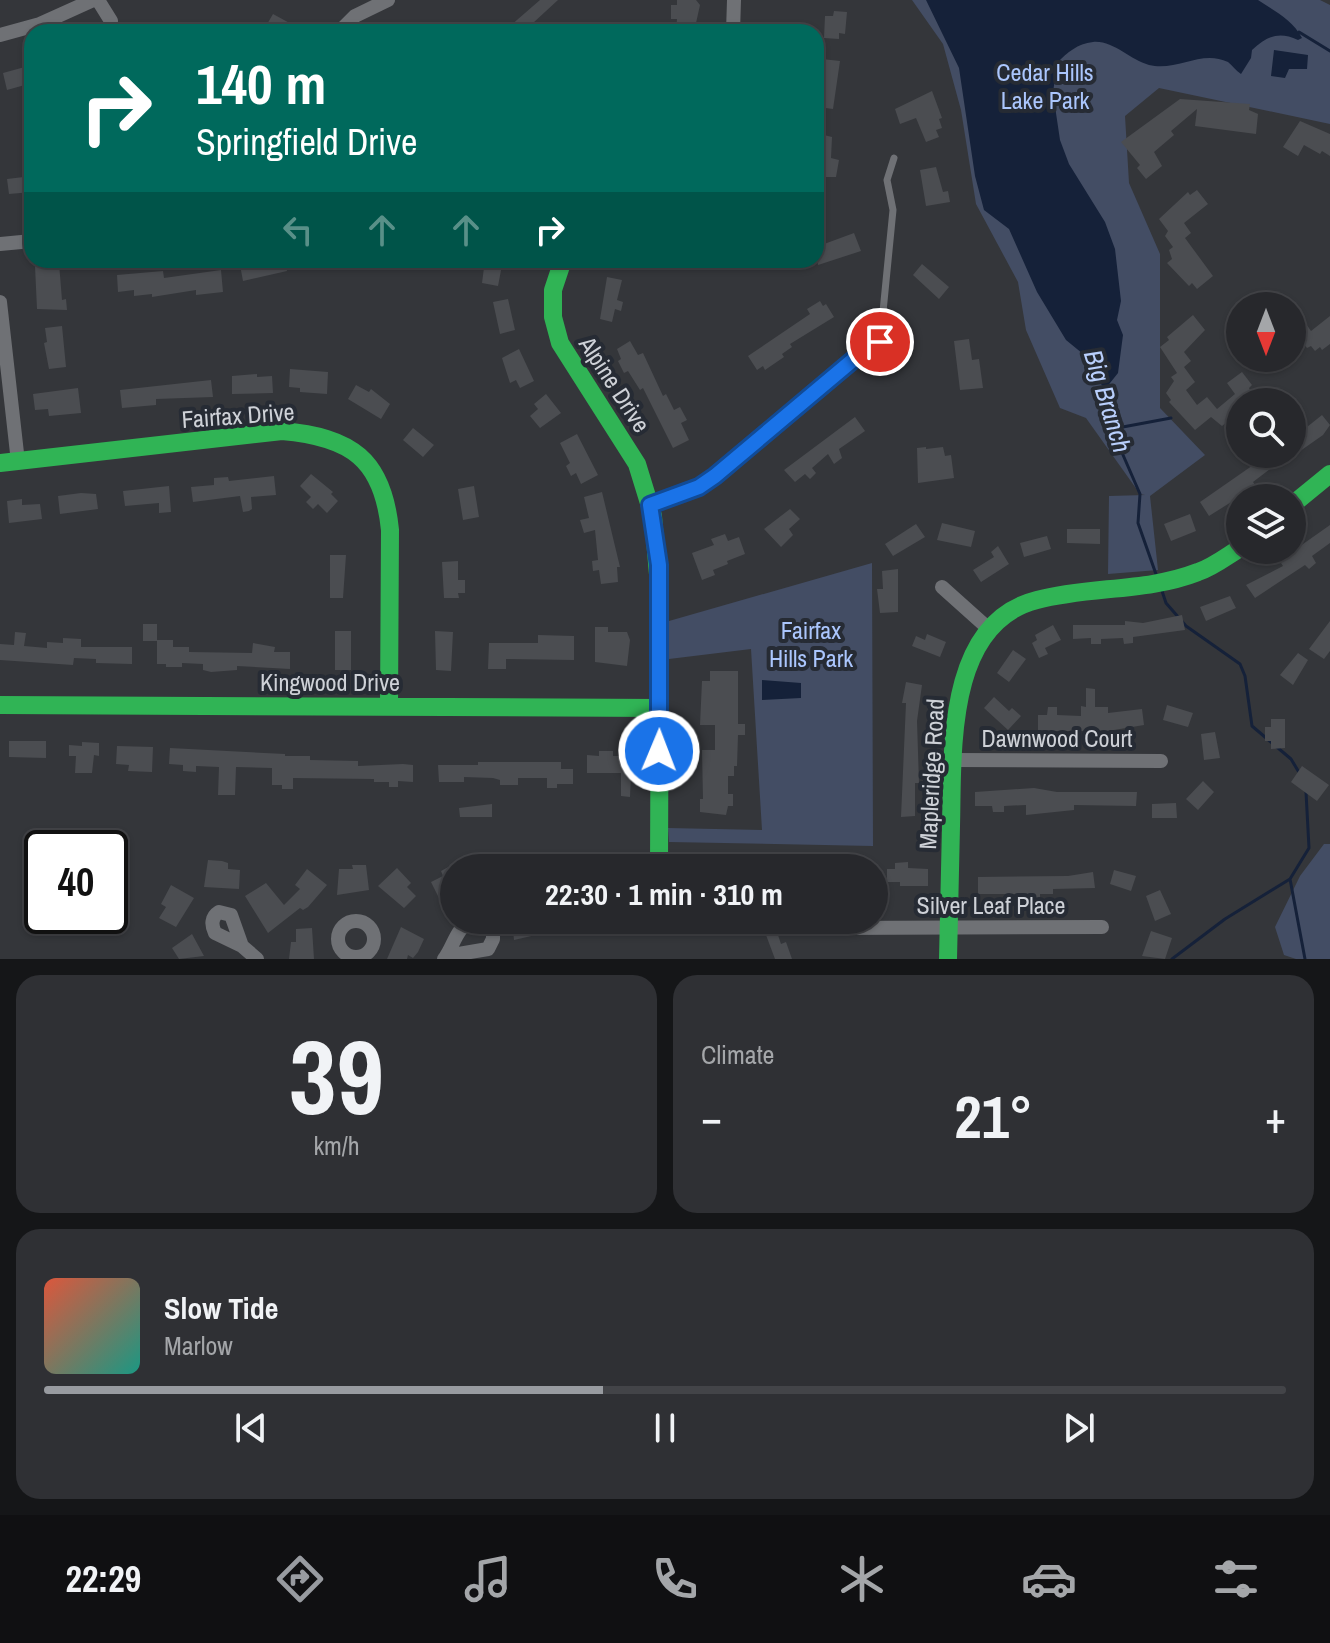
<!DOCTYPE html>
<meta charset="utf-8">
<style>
:root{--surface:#27282c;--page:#2f3034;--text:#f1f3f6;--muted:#a4a6a9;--line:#434448;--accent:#989ba0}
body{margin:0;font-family:"Archivo Narrow",sans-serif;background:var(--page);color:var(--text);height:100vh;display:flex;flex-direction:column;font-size:30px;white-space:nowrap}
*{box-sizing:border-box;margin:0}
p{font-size:26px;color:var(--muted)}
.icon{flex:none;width:44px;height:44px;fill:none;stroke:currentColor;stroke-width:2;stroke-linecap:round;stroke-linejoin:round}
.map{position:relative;height:959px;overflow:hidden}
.panel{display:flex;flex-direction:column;gap:16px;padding:16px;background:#151618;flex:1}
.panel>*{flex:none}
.hud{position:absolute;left:24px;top:24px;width:800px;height:244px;border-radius:24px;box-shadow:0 2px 6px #0004,0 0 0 2px var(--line);background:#00695c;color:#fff;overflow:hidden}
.needle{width:52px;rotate:180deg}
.controls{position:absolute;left:1226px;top:292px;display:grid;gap:16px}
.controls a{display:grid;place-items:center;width:80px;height:80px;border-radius:50%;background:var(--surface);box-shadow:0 2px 6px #0004,0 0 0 2px var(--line);font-size:40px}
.speed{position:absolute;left:24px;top:830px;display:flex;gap:16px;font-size:40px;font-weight:700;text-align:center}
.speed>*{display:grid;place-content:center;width:104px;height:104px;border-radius:50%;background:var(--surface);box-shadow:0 2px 6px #0004,0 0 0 2px var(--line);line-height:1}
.speed .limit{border:4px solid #111;border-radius:12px;background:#fff;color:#111}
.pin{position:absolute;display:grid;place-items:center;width:68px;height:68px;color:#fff;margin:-34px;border:4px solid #fff;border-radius:50%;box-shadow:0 2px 8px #0007}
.me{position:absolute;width:88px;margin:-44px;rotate:1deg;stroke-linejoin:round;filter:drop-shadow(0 0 6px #0008)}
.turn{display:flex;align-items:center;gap:28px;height:168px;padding:0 40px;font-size:36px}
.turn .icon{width:104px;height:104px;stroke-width:2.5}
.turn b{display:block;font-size:56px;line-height:68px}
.lanes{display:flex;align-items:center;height:76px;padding:0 40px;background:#0003;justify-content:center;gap:40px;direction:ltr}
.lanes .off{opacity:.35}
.big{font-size:60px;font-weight:700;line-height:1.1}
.panel .widget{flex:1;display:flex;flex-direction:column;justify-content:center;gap:12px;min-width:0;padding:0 28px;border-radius:24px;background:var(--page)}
.panel .dial{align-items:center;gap:0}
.dial b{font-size:104px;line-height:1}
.song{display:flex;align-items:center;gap:24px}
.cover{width:96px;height:96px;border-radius:12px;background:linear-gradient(135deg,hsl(10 70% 55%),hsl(170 70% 35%))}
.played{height:8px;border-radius:4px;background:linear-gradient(90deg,var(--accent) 45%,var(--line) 45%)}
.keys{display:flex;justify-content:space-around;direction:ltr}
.heat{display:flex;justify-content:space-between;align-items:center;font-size:44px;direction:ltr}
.panel .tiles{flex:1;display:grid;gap:16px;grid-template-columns:1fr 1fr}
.widget:last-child{grid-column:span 2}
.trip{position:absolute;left:440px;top:854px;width:448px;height:80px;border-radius:40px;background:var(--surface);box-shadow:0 2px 6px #0004,0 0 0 2px var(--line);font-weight:700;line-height:80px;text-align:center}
.tabs{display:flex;height:128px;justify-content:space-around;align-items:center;background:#101012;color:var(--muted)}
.tabs .icon{width:56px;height:56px}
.tabs .selected{color:var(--accent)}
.tabs b{font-size:36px;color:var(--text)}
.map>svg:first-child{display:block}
.green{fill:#434d64}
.water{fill:#152139}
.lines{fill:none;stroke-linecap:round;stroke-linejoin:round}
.stream{stroke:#152139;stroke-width:3}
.building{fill:#4b4d51}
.lane{stroke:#6f7175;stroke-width:7}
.street{stroke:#6f7175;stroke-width:14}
.fast{stroke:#30b455;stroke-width:18}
.route-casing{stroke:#114b97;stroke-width:20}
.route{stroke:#1a73e8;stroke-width:14}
.labels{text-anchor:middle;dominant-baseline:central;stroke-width:8;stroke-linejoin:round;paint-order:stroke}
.park-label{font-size:24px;fill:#abc6fd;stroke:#262b34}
.street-label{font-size:24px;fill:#ced1d7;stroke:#262b34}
.water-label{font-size:26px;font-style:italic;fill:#b9cffc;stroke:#262b34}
</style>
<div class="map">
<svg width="1330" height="959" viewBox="0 0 1330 959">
<rect width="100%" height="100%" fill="#34363a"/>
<!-- green -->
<path class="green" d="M912,0H1320L1330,5V124L1159,88L1125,116L1129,183L1160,254V408L1205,455L1150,496L1158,570L1108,574L1109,496L1145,495L1140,494L1086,418L1060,408L1026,330L1018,282L976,204L961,110L943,44Z
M872,563L873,846L669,842L668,828L762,830L751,649L669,659V621Z
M1324,844H1330V959H1296L1284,955L1275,927L1300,876Z"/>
<!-- water -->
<path class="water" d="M926,0H1258C1274,11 1292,19 1302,38L1298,40C1279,31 1267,36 1252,50L1251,58L1241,74C1236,71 1232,65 1228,62C1201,49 1177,72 1149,65C1130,60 1113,40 1093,42C1077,44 1068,52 1057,63L1053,93L1060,140L1069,164L1105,222L1115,249L1121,301L1117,320L1123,335L1118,373L1106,388L1094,379L1088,358L1066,340L1037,292L1009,229L984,210L975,176L959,68Z
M1274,50L1308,55L1307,69H1289L1285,78L1271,76Z
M762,680L801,683V698L762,700Z"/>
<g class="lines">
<!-- stream -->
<path class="stream" d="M1299,32L1330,51
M1106,386L1110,425L1140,494L1138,523L1157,577
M1112,429L1171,418
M1162,591L1166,603L1186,626L1240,664L1245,676L1252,726L1291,759L1300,774
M1172,959L1225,919L1290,879
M1305,959L1290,879L1309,848L1306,792"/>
</g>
<!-- building -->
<path class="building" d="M540,0H558L533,23L538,32H503Z
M677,0H696L700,5L694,32H676L677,19H671V5H677Z
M834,11L847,12L845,34L839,33V39L824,38L825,16H833Z
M273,14L295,26L291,32H276L266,26Z
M822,59L840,61L833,109L818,107Z
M32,65V83L7,90L3,73Z
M932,91L942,118L939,119L942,128L936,130L939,137L926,142L916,118L900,124L895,109Z
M1180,99L1250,104L1249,110L1258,114L1256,134L1195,126L1197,109L1171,131L1174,135L1154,152L1162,166L1146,179L1137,168L1140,165L1121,142Z
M1300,121L1330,134V156L1322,151L1320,154L1304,145L1298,156L1283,147Z
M816,133L832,137L831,158L839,160L836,177H816Z
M936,167L943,192L948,191L950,202L926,206L920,170Z
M32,176V192L9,194L7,179Z
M1197,190L1208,204L1184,223L1191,233L1185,238L1213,276L1197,289L1192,283L1189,286L1167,263L1172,259L1169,250L1173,247L1165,236L1168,231L1159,219L1188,192L1190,195Z
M854,233L861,251L818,265L816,247Z
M265,260H285L287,271L243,281L240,265Z
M485,260H503L498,286L482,283Z
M59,263L62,300L66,299L67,310L37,309L35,266Z
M922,264L949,287L939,299L913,275Z
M221,270L223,292L196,295V290L152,297V294L134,296V290L118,292L117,275L163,271L164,278Z
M607,277L622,280L617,300L623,302L621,311L615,309L612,322L600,319Z
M508,299L515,330L500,334L493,302Z
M820,301L823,306L826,304L834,317L790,344L792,347L782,354L784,357L765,370L763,366L757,370L748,356L810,314L807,309Z
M1193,315L1205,330L1184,352L1191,361L1184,367L1195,382L1186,390L1197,405L1207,397L1217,409L1235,394L1227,383L1242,372L1252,385L1249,388L1255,402H1240V417L1230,425L1227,422L1222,426L1211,417L1195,430L1169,402L1171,400L1166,393L1174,381L1171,377L1177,373L1160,347L1169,340L1167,337Z
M1330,316V344L1322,350L1320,347L1315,351L1311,346L1307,348L1303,343L1299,346L1292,337V331L1304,321L1311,331Z
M62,326L66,367L49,369L44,343L47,342L45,328Z
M969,339L972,360L979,359L983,388L960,390L954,341Z
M630,341L638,355L643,353L663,396L666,394L674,410L680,407L687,420L681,423L689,440L673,448L643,388L640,390L628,371L624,373L618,361L621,359L617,349Z
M519,349L534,381L520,388L516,380L510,383L502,358Z
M290,369L328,372L327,394L300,392V388L289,387Z
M257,374V377L272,376L273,393L232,394V376Z
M211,380L213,397L156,399V405L122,408L120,390Z
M356,385L369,392L371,389L390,404L381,419L348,399Z
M78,388L81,413L49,416L48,409L35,410L33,394Z
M546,394L561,413L540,428L530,416L538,409L534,404Z
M1322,415L1330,425L1323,435L1276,468L1274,466L1253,482L1255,485L1244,494L1209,516L1200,502L1269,454H1292V439Z
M855,417L865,431L839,449L842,458L834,464L828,454L812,468L816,473L810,479L805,474L795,482L784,470Z
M413,428L434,445L423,457L403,440Z
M577,434L598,475L581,484L576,473L571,476L566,466L570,463L560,443Z
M926,447V449L943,447L945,456L951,455L954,478L918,483L917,448Z
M311,474L333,492L331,494L338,501L327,513L318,504L313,509L306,502L311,497L300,486Z
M274,476L276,495L251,497L252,509L249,511L243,512L240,496L193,502L191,487L214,485V478L228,477L229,481Z
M169,486L171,512L159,513V503L125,506L123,491Z
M474,486L479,517L463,520L458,489Z
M602,492L620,567H617L618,582L601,584L599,570L593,571L592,561L598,560L595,530L584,533L580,520L589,518L584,497Z
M81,493L96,494L98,509L60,514L58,496Z
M22,499V505L40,504L42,519L9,523L7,501Z
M790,509L800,519L789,529L793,535L781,547L764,529Z
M1190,514L1196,531L1171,541L1164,524Z
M942,523L975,531L971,547L937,540Z
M916,524L925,537L893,556L885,544Z
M1330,525V543L1312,556L1316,563L1309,569L1305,565L1255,598L1246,585L1283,566L1281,563L1286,556Z
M1067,529H1100V544L1067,543Z
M725,534L728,541L739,537L745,554L727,561L728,564L713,570L715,575L702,580L692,553L714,545L711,539Z
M1047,536L1051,549L1024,557L1020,543Z
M998,546L1009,564L981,582L973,570L994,557L991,552Z
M330,555H346L343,598H330Z
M458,561V580H465V593H458L459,598H444L442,562Z
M898,569V612L880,613L877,589H883L882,571Z
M1230,596L1236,608L1206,621L1200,607Z
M1182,615L1185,630L1133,637V643L1124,644L1123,638L1101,639V644H1091V638L1073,639V625H1125V621L1143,623Z
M1330,621V651L1324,659L1309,649Z
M143,624H157V640H173V647H189V652L252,653L253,643L275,647L274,652H290V669L237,666V670L211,672L203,670V664L182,663V667H166V664H157V641H143Z
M1053,625L1061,640L1045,648L1048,654L1039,658L1032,643L1037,640L1035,635Z
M595,627H608V632H627L630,640L627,666L595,662Z
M335,631H351V670H335Z
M435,631L453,632L451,671L436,670Z
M15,632L26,633L24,646L47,648V642L63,643V638L81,639V647H132V664L96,663V659L74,658L73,665L0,660V644L14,645Z
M927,634L946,642L940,657L912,646L916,636L925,640Z
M538,635L574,636V660L506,659V669H488L489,643H538Z
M1013,650L1026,659L1009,682L997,673Z
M1298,653L1308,660L1293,685L1280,675Z
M710,671H738V724H745V735H738L737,766H734V776H728V794H733V806H728L726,815L700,812V799H703L702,750H715V725H700L702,681H710Z
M906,682L922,685L917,721L919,783H915V816L901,817L906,703H902Z
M1086,688L1095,689V707H1108V713L1142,709L1144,725L1108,731H1038V715H1047L1048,707H1057V715L1081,716V706L1086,707Z
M994,697L1009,711L1012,708L1021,716L1008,730L984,708Z
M1167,705L1193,713L1188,727L1163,720Z
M1271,719H1285V748L1271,749V741H1265V727H1271Z
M1215,732L1220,758L1204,760L1201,734Z
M9,741H46V758L9,757Z
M82,742L99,743V756L94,755L92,773H75L76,756H69V745L82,746Z
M117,746L153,747L152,772L128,771L129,765L116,764Z
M170,748L285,754V756H310V760L358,761V766L403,764L413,765V782L398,781V787H389V782H374V779L293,778V789H282V785H272V768L236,767L235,795H218L219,767L196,766V772L183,771V765L169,764Z
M599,751H613V756H635V773H631L630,797L621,796V773H587V755L599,756Z
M478,762H561V769H573V784H557V788H547V778H518V785H500V780L493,778L464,777V782H439L438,765H478Z
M1302,766L1329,785L1317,801L1291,782Z
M1203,781L1214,792L1198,810L1186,799Z
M1034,788L1057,792H1137L1136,806L1074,805V810L1026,815V805L1004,806V812H993L992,806H975V792Z
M1176,803L1177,818H1152V804Z
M492,804V817H460L459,808Z
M208,860L222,861L228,863V869L240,870L239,889L204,887Z
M908,862V868L928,869V886H900V882H887V869H895V863Z
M454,864V891L439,898L431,882L443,876L441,871Z
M352,865H366L369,890L337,895L339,869H353Z
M397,868L411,883L407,887L416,896L404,908L378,886Z
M307,869L327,885L308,907L303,910L300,908L268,933L245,896L266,883L284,905L300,889L295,885Z
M1114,870L1136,876L1131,891L1110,884Z
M1093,872L1095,888L1053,889V894H1040V898H1023V894H978V877L1068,876Z
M171,885L194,898L176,927L159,918L166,907L161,904Z
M1160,890L1171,914L1155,921L1146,896Z
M512,920H537L540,934L514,940Z
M401,927L424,939L418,952L413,958L408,955L407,959H387Z
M312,928L314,959H289L291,942H296V929Z
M1151,931L1172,938L1165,959L1142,956Z
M777,932L781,944L786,942L792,959H775L766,935Z
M192,934L204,956L179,959L172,948Z"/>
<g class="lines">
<!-- lane -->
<path class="lane" d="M880,342L893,210L887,180L894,158"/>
<!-- street -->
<path class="street" d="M98,0L111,21
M339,32L355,16L388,0
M733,32L734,0
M0,35L40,24L93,0
M0,244L32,241
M0,302L18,462
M650,505L699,487L715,476L866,349L880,342
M942,587L990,630
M953,760L1161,761
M338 939a18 18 0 1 1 36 0a18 18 0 1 1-36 0Z
M658,924V920
M833,928L1102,927
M242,946L231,915L219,912C211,917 211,925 215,933L242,946L257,959
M447,956L488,949L493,939V929L483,920
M444,959C454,946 456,927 473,920"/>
<!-- fast -->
<path class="fast" d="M563,260L553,290V317L560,343L637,464L653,516L660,598L659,868
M0,463L282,431C351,437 383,459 390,530L389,706
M1292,505L1330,474
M0,705L660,708
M948,959C949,915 950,870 951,826C953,753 945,623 1037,600C1090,586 1147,592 1198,572C1213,567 1227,556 1240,548"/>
</g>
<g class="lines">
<defs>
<path id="route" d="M659,751V565L650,505L699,487L715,476L866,349L880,342"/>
</defs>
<!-- route casing -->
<use href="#route" class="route-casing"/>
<!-- route -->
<use href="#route" class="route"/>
</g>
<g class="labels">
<!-- park labels -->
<g class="park-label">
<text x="1045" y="72">Cedar Hills<tspan x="1045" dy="28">Lake Park</tspan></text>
<text x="811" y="630">Fairfax<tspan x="811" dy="28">Hills Park</tspan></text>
</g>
<!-- street labels -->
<g class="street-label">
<text transform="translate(615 384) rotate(57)">Alpine Drive</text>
<text transform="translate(238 415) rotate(-4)">Fairfax Drive</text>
<text x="330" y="682">Kingwood Drive</text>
<text x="1057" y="738">Dawnwood Court</text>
<text transform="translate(931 774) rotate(-87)">Mapleridge Road</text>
<text x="991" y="905">Silver Leaf Place</text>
</g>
<!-- water labels -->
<g class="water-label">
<text transform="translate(1108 401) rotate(73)">Big Branch</text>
</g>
</g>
</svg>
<div class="controls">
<a><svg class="needle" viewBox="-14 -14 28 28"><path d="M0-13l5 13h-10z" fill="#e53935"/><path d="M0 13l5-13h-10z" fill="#a4a6a9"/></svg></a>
<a><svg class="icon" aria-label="search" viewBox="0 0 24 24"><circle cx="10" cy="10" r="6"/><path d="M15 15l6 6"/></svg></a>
<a><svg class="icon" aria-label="layers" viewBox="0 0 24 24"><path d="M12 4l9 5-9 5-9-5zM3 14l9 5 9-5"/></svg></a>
</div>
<div class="speed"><div class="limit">40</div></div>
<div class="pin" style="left:880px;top:342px;background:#d93025"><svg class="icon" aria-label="arrive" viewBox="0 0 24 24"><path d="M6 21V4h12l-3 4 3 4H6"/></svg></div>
<svg class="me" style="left:659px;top:751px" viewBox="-20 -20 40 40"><circle r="17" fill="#1a73e8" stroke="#fff" stroke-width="3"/><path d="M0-11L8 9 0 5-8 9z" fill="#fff"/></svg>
<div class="trip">22:30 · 1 min · 310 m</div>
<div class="hud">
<div class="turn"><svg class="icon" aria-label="right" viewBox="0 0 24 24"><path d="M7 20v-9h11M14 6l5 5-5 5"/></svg><div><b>140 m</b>Springfield Drive</div></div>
<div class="lanes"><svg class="icon off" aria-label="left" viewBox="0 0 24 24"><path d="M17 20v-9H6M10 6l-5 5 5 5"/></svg><svg class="icon off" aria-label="ahead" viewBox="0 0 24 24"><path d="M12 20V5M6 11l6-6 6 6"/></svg><svg class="icon off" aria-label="ahead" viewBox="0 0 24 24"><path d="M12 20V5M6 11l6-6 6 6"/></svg><svg class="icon" aria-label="right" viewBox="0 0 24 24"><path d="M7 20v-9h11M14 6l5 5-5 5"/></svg></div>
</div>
</div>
<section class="panel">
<div class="tiles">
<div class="widget dial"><b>39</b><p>km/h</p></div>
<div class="widget"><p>Climate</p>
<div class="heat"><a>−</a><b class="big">21°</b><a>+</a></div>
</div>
<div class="widget">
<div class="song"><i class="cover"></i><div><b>Slow Tide</b><p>Marlow</p></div></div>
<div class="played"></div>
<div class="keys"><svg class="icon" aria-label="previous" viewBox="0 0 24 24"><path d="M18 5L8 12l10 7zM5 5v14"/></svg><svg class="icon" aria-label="pause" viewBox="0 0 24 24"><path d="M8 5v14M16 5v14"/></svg><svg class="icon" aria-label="next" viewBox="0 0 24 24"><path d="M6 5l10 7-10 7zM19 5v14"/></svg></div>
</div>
</div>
</section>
<nav class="tabs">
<b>22:29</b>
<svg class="icon selected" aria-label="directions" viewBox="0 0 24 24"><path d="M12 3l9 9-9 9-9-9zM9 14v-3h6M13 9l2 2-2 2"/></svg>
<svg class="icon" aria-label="music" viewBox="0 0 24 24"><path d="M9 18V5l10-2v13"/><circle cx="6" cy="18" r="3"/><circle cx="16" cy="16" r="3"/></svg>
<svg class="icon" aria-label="phone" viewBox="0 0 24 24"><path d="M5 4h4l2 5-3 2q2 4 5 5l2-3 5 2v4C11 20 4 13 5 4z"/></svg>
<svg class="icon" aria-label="climate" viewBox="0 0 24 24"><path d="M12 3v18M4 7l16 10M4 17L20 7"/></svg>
<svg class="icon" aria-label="car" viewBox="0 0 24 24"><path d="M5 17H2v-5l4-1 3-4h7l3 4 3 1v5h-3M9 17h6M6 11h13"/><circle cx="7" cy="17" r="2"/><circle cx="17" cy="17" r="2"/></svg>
<svg class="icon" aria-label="filters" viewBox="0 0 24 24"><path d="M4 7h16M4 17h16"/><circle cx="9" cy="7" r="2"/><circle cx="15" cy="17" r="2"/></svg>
</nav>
